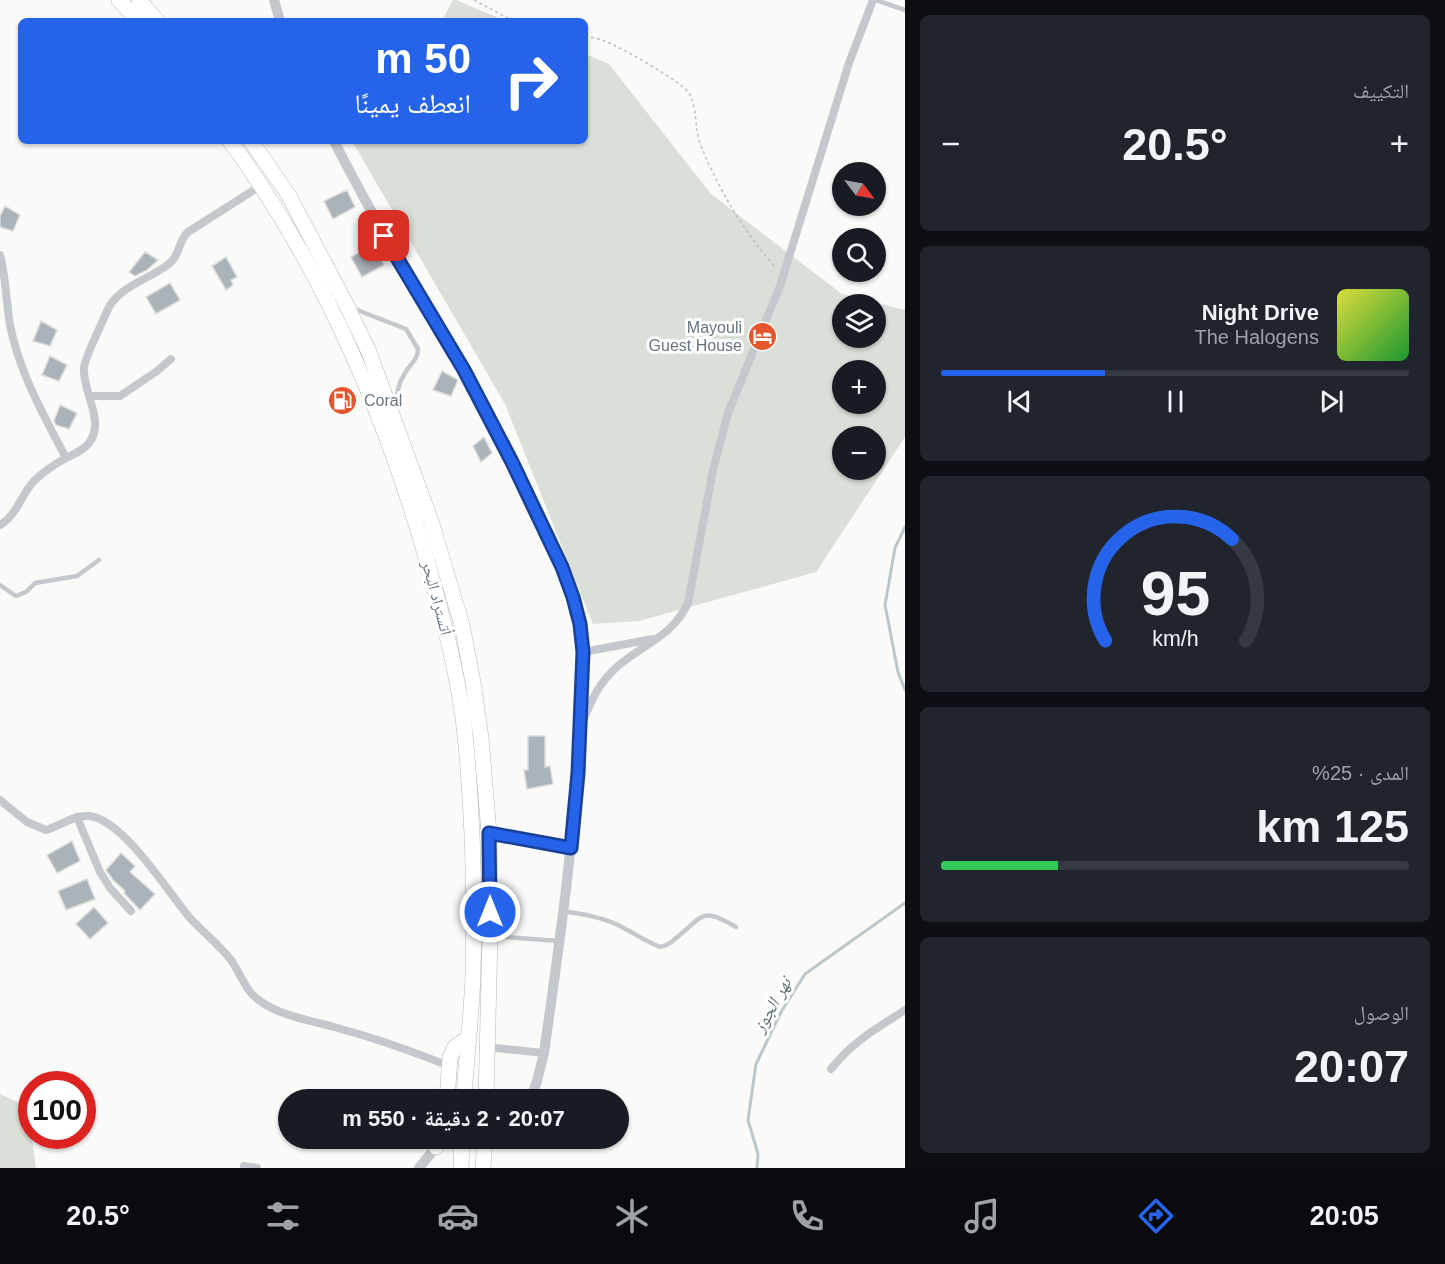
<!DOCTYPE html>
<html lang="ar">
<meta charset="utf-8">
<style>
:root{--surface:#171b24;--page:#20242c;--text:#f1f3f6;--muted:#9ea1a6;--line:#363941;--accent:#2563eb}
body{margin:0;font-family:Arial,"Noto Naskh Arabic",sans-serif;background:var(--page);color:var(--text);direction:rtl;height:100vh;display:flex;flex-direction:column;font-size:22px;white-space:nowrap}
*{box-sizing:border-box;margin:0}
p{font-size:20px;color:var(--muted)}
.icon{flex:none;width:33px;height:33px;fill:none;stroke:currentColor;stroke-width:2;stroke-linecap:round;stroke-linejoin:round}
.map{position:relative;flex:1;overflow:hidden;direction:ltr}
.panel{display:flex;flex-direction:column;gap:15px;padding:15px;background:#0d0f14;width:540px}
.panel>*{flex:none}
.top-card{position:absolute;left:18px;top:18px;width:570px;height:126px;border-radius:9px;box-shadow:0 2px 4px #0004;direction:rtl;background:#2563eb;color:#fff;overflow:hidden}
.needle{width:39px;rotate:122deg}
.buttons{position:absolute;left:832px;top:162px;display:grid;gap:12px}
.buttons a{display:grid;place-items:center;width:54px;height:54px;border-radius:50%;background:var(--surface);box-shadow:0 2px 4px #0004;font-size:30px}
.speed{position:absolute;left:18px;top:1071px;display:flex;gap:12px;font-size:30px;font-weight:700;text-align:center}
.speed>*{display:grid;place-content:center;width:78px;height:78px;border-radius:50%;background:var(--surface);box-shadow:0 2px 4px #0004;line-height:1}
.speed .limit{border:9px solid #d22;background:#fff;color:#111}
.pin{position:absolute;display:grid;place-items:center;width:51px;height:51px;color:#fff;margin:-26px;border-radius:12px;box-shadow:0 3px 9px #0006}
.me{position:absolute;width:66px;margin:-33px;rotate:0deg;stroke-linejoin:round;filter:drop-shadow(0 0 4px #0008)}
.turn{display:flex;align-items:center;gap:21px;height:126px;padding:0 18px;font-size:27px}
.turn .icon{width:78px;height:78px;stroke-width:2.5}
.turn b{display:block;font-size:42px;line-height:51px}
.big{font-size:45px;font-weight:800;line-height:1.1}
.panel .tile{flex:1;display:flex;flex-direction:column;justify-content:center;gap:9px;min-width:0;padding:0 21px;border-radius:9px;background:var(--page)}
.panel .dial{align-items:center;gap:0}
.dial svg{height:156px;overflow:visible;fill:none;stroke:var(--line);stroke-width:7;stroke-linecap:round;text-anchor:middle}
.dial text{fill:var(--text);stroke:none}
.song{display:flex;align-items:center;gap:18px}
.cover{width:72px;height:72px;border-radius:9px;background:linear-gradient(135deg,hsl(60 70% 55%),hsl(130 70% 35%))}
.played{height:6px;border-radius:3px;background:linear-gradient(90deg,var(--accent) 35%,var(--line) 35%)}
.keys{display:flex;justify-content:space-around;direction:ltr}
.heat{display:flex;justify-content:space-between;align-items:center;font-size:33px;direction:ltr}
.charge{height:9px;border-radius:4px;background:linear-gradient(90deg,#34c759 25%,var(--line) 0)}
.trip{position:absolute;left:278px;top:1089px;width:351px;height:60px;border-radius:30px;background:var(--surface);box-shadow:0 2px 4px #0004;font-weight:800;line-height:60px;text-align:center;direction:rtl}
.tabs{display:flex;height:96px;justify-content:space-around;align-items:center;background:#090b0e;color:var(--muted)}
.tabs .icon{width:42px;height:42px}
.tabs .current{color:var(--accent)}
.tabs b{font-size:27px;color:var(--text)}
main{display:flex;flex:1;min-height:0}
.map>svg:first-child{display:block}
.green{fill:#dadfd7;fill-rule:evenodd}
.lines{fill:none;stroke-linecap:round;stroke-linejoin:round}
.stream{stroke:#bbc7cb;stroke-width:3}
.building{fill:#aab3b9;stroke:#dcdcda;stroke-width:1.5}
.motorway-casing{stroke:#b4b9bd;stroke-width:16}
.path{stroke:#bbbfc2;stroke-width:1.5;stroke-dasharray:3 3;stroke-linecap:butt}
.service{stroke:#c3c8cc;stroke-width:4.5}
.minor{stroke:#c3c8cc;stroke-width:8}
.tertiary{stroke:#c3c8cc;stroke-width:10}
.motorway{stroke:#fff;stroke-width:15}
.route-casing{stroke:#184099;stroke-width:15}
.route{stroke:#2563eb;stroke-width:10}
.labels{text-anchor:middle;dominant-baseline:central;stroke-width:6;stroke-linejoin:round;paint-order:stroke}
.poi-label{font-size:16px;fill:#657683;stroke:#fff;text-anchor:end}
.street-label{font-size:16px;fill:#657683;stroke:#fff}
.water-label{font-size:18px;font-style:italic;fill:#60757c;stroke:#fff}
</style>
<main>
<section class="panel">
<div class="tile"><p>التكييف</p>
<div class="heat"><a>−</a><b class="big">20.5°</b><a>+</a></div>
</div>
<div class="tile">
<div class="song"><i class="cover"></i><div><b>Night Drive</b><p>The Halogens</p></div></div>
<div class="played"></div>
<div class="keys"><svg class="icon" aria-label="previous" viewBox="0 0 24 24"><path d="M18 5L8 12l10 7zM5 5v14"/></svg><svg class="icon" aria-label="pause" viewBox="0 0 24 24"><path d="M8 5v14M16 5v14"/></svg><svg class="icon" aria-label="next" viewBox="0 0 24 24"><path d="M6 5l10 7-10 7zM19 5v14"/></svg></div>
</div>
<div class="tile dial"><svg viewBox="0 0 100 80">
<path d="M14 69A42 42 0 1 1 86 69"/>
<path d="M14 69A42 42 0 0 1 79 17" stroke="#2563eb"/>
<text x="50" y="56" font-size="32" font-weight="700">95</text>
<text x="50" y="72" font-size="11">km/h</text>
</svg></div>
<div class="tile"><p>المدى · 25%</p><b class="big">125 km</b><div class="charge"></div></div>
<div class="tile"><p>الوصول</p><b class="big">20:07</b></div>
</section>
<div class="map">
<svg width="905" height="1168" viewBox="0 0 905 1168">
<rect width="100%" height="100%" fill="#fafaf8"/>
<!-- green -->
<path class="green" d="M453,0H456L506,21H442Z
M585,54L609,64L711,194L842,294L905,310V437L816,572L639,621L593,624L505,404L352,141H585ZM843,304H876V338H843ZM843,370H876V404H843ZM843,436H876V470H843Z
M0,1094L28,1107L36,1168H0Z"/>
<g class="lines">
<!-- stream -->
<path class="stream" d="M905,527L895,548L885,605L898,672L905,690
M757,1168L758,1154L748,1120L756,1064L781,1012L805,974L905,903"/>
</g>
<!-- building -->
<path class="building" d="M347,190L355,207L333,219L324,201Z
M5,206L20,215L13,231L0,227V216Z
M374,245L384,265L362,277L351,257Z
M145,252L158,260L147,270L135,276L129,272Z
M226,257L237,277L231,280L233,285L226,290L212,266Z
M170,283L180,300L156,314L146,297Z
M41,321L57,330L50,346L33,341Z
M50,356L67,365L59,381L42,375Z
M442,371L458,380L451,396L433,390Z
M60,405L77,413L69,429L56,425L54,421Z
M484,437L492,453L481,462L473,446Z
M528,736H545V767L550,766L553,784L527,789L524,770H528Z
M72,841L80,861L57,873L47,855Z
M121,853L135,866L130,872L155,894L140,910L124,893L125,891L113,880L106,870Z
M87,879L95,899L66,910L58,891Z
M94,907L108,923L90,939L76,924Z"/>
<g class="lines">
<defs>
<path id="motorway" d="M119,0L138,21
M139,0L157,21
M230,141C326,272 392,429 434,586C447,635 460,684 465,735C473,814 475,893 473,973C472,1015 466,1057 464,1100
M251,141L288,194L347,306L369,352L431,521L462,625L473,682L481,738L489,833L490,936L486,1100
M447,1100L450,1057L455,1047L469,1037
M436,1147L439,1138
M461,1168L462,1138
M483,1168L485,1138"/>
</defs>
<!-- motorway casing -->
<use href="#motorway" class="motorway-casing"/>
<!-- path -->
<path class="path" d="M474,0L513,21
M585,37C593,37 600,39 607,42C622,48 682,82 689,93C698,108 694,130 701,146C719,190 744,232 775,267"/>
<!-- service -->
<path class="service" d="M876,0L905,10
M352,308L406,329L418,349C418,360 409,365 404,375C397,385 396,398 396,409
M0,585L16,596L26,592L35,583L77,576L99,560
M491,833L571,848
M563,911C582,914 601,917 618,925C632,932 645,941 660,947C667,946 671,943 676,938C704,916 701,906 736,927
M493,936L559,941"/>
<!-- minor -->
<path class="minor" d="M0,255C6,278 6,301 10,325C19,372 44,416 66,458
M90,396H120L157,371L171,359
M0,525C16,516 21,496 33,482C42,473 55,464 66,458C74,454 83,451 89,443C106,421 82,392 84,368C84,359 104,319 108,309C120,285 151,279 170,263C180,255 178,241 188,232L262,185
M583,652L653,639
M582,724C591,700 600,681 619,665C645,643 672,637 688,603L713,470L728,413L780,286L849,63L873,0
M0,800L27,822L46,830C60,826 73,815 89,816C123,819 168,892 190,918C203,932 219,945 231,960C241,974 245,991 260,1001C282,1017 315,1021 341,1029C378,1039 414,1052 449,1066
M77,817L100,872L110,888L131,911
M486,1047L544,1053
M831,1069C854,1040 875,1030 905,1010
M244,1166L257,1168"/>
<!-- tertiary -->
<path class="tertiary" d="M274,0L280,21
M334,141C396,264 472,378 531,502C550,541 572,581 580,624C587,659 581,696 579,731C575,839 559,946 544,1053L537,1081L530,1100
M419,1168L436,1147L448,1141"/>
<!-- motorway -->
<use href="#motorway" class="motorway"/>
</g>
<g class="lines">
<defs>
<path id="route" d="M384,236L464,370L512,462L562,567L573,597L580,624L583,652L578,773L571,848L489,833L490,912"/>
</defs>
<!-- route casing -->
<use href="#route" class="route-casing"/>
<!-- route -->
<use href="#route" class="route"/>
</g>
<!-- icons -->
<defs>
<symbol id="hotel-disc" viewBox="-11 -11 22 22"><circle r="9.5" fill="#e4572e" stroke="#fff"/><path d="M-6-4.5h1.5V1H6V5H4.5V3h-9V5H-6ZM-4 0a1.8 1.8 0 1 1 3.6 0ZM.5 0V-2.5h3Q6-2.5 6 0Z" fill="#fff"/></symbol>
<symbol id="fuel-disc" viewBox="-11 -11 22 22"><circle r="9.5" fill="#e4572e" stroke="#fff"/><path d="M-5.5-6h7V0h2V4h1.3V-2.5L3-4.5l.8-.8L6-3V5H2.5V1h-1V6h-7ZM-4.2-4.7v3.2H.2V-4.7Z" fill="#fff"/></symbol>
</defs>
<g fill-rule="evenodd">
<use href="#hotel-disc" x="746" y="320" width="33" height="33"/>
<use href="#fuel-disc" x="326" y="384" width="33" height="33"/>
</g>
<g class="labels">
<!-- poi labels -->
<g class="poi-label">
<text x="742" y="327">Mayouli<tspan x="742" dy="18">Guest House</tspan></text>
<text x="364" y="400" text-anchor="start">Coral</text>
</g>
<!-- street labels -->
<g class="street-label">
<text transform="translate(437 598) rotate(75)">أتستراد البحر</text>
</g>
<!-- water labels -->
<g class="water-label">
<text transform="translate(772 1005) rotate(-61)">نهر الجوز</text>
</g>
</g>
</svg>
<div class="buttons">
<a><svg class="needle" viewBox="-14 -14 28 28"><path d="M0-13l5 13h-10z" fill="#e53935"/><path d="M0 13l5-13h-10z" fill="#9ea1a6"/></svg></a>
<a><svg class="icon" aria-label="search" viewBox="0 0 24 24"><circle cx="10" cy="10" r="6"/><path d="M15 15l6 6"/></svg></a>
<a><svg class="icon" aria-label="layers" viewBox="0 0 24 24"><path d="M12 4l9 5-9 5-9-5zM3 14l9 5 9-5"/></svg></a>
<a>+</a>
<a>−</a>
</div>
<div class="speed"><div class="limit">100</div></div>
<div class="pin" style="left:384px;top:236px;background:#d93025"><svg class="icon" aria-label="arrive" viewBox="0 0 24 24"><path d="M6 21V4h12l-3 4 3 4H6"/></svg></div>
<svg class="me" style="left:490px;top:912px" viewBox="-20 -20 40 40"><circle r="17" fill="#2563eb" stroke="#fff" stroke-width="3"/><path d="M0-11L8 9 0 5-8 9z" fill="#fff"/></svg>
<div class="trip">20:07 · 2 دقيقة · 550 m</div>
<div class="top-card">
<div class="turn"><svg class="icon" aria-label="right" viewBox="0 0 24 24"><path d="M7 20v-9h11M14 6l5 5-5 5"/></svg><div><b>50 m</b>انعطف يمينًا</div></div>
</div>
</div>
</main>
<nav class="tabs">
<b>20:05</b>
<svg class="icon current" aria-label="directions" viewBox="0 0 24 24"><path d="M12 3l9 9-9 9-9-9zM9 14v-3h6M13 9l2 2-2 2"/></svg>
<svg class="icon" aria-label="music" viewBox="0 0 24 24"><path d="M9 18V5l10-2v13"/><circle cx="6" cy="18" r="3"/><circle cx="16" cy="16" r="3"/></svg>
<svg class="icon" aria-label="phone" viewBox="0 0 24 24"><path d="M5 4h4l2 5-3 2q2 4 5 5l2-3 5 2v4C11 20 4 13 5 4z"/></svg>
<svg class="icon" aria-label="climate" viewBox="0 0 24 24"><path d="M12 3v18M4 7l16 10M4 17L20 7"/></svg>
<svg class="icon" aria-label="car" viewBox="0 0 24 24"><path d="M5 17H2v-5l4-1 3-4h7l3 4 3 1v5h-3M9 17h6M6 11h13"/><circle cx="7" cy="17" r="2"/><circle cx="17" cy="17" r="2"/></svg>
<svg class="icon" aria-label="filters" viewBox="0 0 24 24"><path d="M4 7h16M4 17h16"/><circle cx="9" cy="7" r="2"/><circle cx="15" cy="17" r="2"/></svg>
<b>20.5°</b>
</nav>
